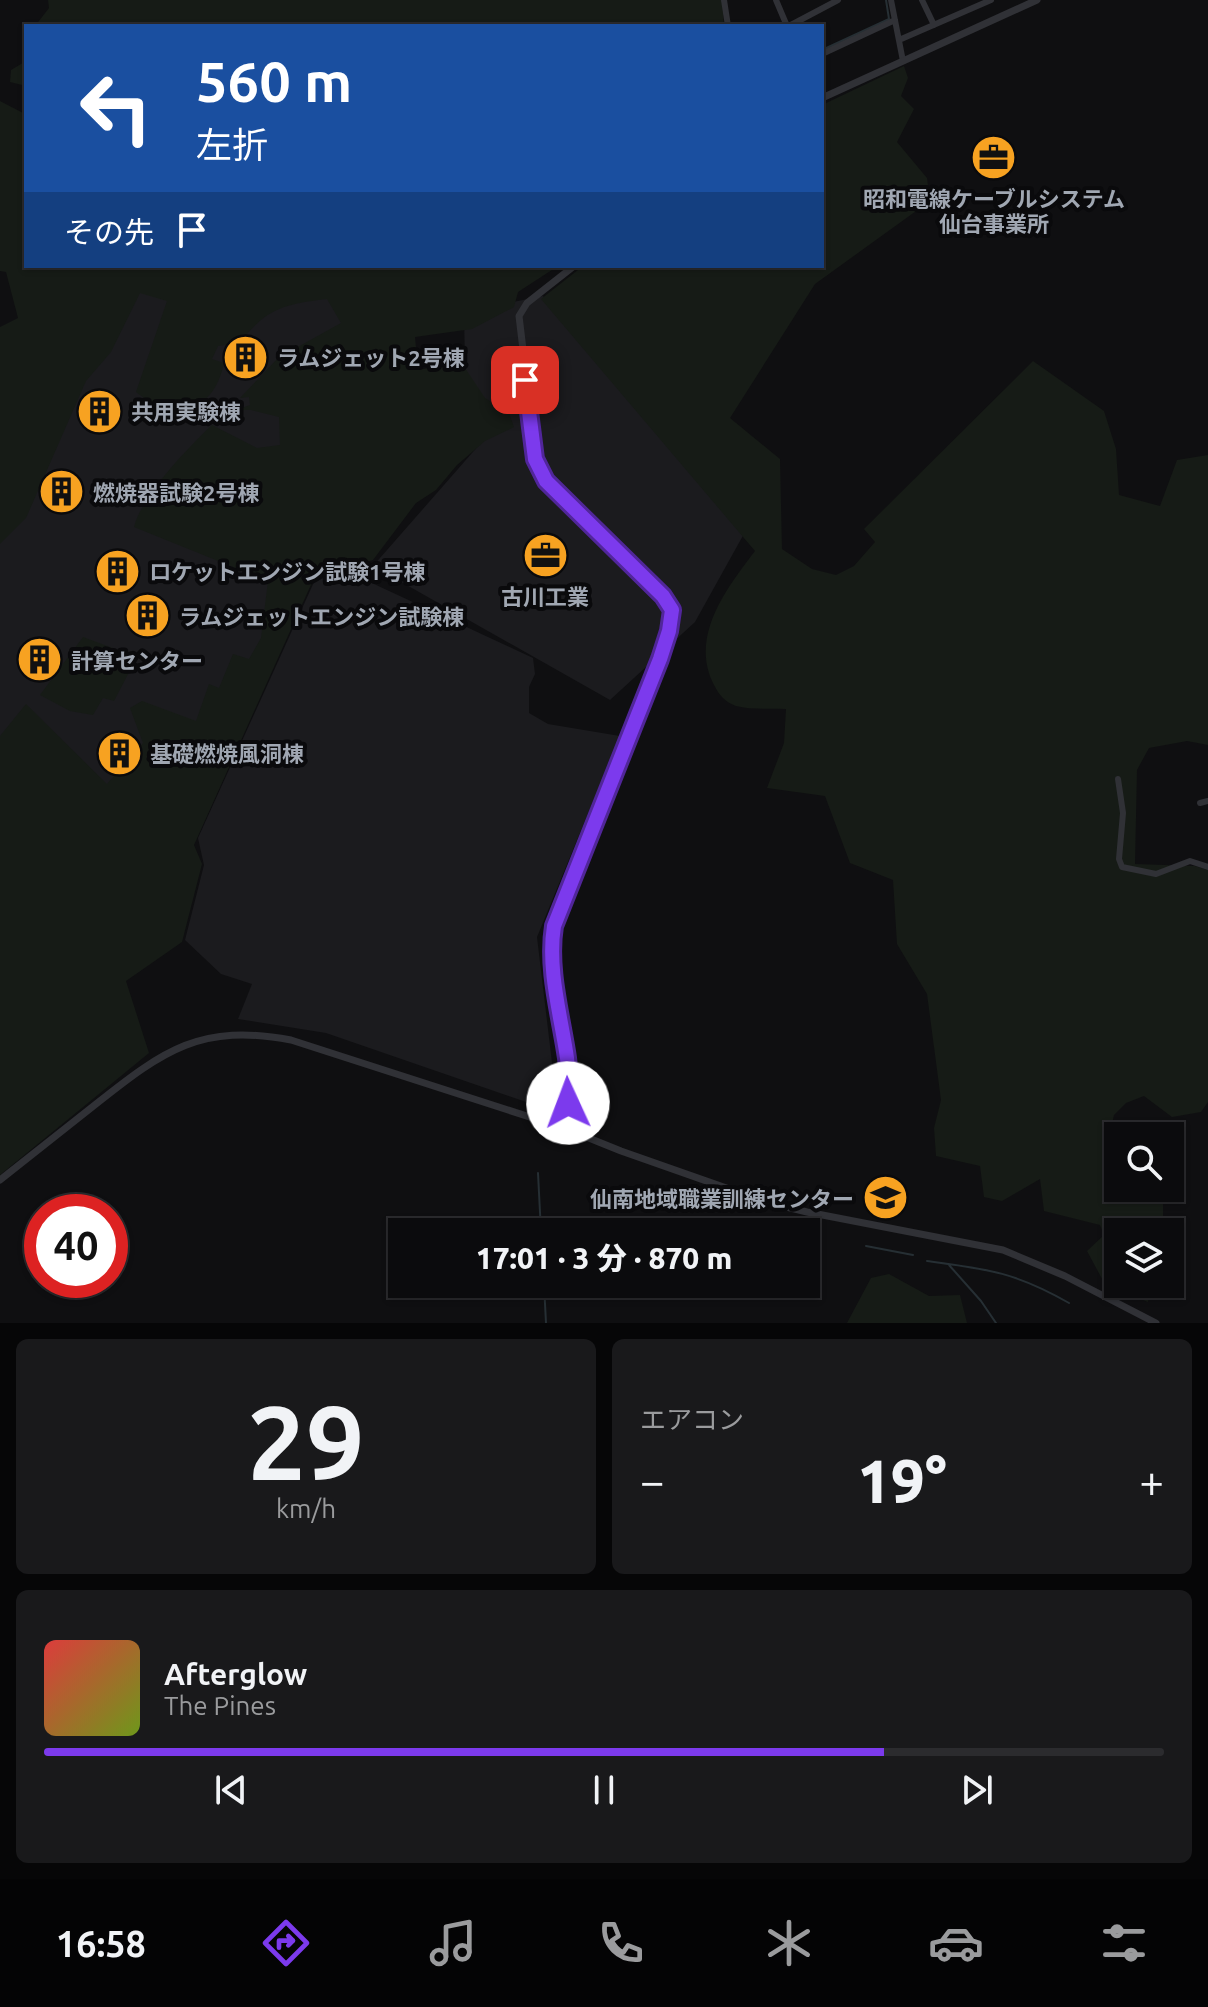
<!DOCTYPE html>
<html lang="ja">
<meta charset="utf-8">
<style>
:root{--surface:#0b0b0d;--page:#19191b;--text:#f1f3f6;--muted:#9a9b9d;--line:#2b2b2e;--accent:#7c3aed}
body{margin:0;font-family:Ubuntu,"Noto Sans JP",sans-serif;background:var(--page);color:var(--text);height:100vh;display:flex;flex-direction:column;font-size:30px;white-space:nowrap}
*{box-sizing:border-box;margin:0}
p{font-size:26px;color:var(--muted)}
.icon{flex:none;width:44px;height:44px;fill:none;stroke:currentColor;stroke-width:2;stroke-linecap:round;stroke-linejoin:round}
.map{position:relative;height:1323px;overflow:hidden}
.side{display:flex;flex-direction:column;gap:16px;padding:16px;background:#060607;flex:1}
.side>*{flex:none}
.guide{position:absolute;left:24px;top:24px;width:800px;height:244px;border-radius:0px;box-shadow:0 2px 6px #0004,0 0 0 2px var(--line);background:#1a4fa0;color:#fff;overflow:hidden}
.controls{position:absolute;left:1104px;top:1122px;display:grid;gap:16px}
.controls a{display:grid;place-items:center;width:80px;height:80px;border-radius:0px;background:var(--surface);box-shadow:0 2px 6px #0004,0 0 0 2px var(--line);font-size:40px}
.speed{position:absolute;left:24px;top:1194px;display:flex;gap:16px;font-size:40px;font-weight:700;text-align:center}
.speed>*{display:grid;place-content:center;width:104px;height:104px;border-radius:50%;background:var(--surface);box-shadow:0 2px 6px #0004,0 0 0 2px var(--line);line-height:1}
.speed .limit{border:12px solid #d22;background:#fff;color:#111}
.pin{position:absolute;display:grid;place-items:center;width:68px;height:68px;color:#fff;margin:-34px;border-radius:16px;box-shadow:0 4px 12px #0006}
.me{position:absolute;width:88px;margin:-44px;rotate:358deg;stroke-linejoin:round;filter:drop-shadow(0 0 6px #0008)}
.turn{display:flex;align-items:center;gap:28px;height:168px;padding:0 40px;font-size:36px}
.turn .icon{width:104px;height:104px;stroke-width:2.5}
.turn b{display:block;font-size:56px;line-height:68px}
.then{display:flex;align-items:center;height:76px;padding:0 40px;background:#0003;gap:16px;font-size:30px}
.big{font-size:60px;font-weight:800;line-height:1.1}
.side .tile{flex:1;display:flex;flex-direction:column;justify-content:center;gap:12px;min-width:0;padding:0 28px;border-radius:12px;background:var(--page)}
.side .dial{align-items:center;gap:0}
.dial b{font-size:104px;line-height:1}
.song{display:flex;align-items:center;gap:24px}
.cover{width:96px;height:96px;border-radius:12px;background:linear-gradient(135deg,hsl(0 70% 55%),hsl(80 70% 35%))}
.played{height:8px;border-radius:4px;background:linear-gradient(90deg,var(--accent) 75%,var(--line) 75%)}
.keys{display:flex;justify-content:space-around;direction:ltr}
.heat{display:flex;justify-content:space-between;align-items:center;font-size:44px;direction:ltr}
.side .tiles{flex:1;display:grid;gap:16px;grid-template-columns:1fr 1fr}
.tile:last-child{grid-column:span 2}
.trip{position:absolute;left:388px;top:1218px;width:432px;height:80px;border-radius:0px;background:var(--surface);box-shadow:0 2px 6px #0004,0 0 0 2px var(--line);font-weight:800;line-height:80px;text-align:center}
.menu{display:flex;height:128px;justify-content:space-around;align-items:center;background:#040405;color:var(--muted)}
.menu .icon{width:56px;height:56px}
.menu .on{color:var(--accent)}
.menu b{font-size:36px;color:var(--text)}
.map>svg:first-child{display:block}
.built{fill:#1b1b1e}
.green{fill:#161b16}
.lines{fill:none;stroke-linecap:round;stroke-linejoin:round}
.stream{stroke:#262f34;stroke-width:2}
.minor{stroke:#303136;stroke-width:6}
.tertiary{stroke:#303136;stroke-width:7}
.route-casing{stroke:#51269a;stroke-width:20}
.route{stroke:#7c3aed;stroke-width:14}
.labels{text-anchor:middle;dominant-baseline:central;stroke-width:8;stroke-linejoin:round;paint-order:stroke}
.poi-label{font-size:22px;font-weight:bold;fill:#a0a7b2;stroke:#0a0a0c;text-anchor:start}
</style>
<div class="map">
<svg width="1208" height="1323" viewBox="0 0 1208 1323">
<rect width="100%" height="100%" fill="#0f0f11"/>
<!-- built -->
<path class="built" d="M401,266L352,501L0,1140V370L52,289Z
M543,296L745,532L695,622L610,700L373,566L493,429L465,368L464,312Z
M344,570L533,658L535,674L529,687V713L548,724L620,736L537,937L558,1113L326,1033L238,1019L252,984L221,974L185,940L204,865L198,838L314,582Z"/>
<!-- green -->
<path class="green" d="M48,0H722L724,26H35L49,8Z
M26,61V86L10,82L11,70Z
M904,66L908,78L901,96L914,109L897,142L927,178L930,201L815,284L730,418L780,459L782,549L812,569L836,575L854,566L875,542L864,529L1033,361L1104,411L1116,449L1119,495L1160,506L1177,460L1208,455V745L1187,741L1149,748L1137,770L1135,864L1195,866L1208,870V1102L1201,1112L1172,1117L1144,1096L1126,1103L1114,1115L1111,1128L1118,1141V1188H1163V1220L1146,1228L1145,1232H1118V1284H1151L1148,1302L1131,1295L1108,1290L1087,1251L1104,1235L1100,1225L1044,1211L1040,1179L1002,1201L984,1197L980,1166L936,1156L934,1128L941,1100L927,994L897,944L893,880L850,863L825,796L767,788L784,743L786,709C770,708 750,710 736,706C725,702 719,695 714,685C689,637 726,589 755,551L541,299L583,266H822V105Z
M0,101L25,114L26,103V266H558L518,292L514,307L472,329L415,337L418,370L461,362L485,398L509,413L514,427L485,441L457,465L436,490L416,503L373,560L314,578L194,845L202,864L182,942L126,981L149,1053L0,1175V736L26,704L107,784L143,743L130,708L142,701L196,721L209,684L219,688L233,654L249,659L261,638L268,581L134,527C142,495 188,448 212,425L257,448L280,445L279,417L251,410H236L250,405L249,397L240,398L278,358L341,323L327,299C277,305 265,310 234,350L225,345L218,346L212,359L224,363C216,398 202,403 172,419L136,392L167,301L140,293L111,352L86,381L26,518L0,544V327L18,318L6,272L0,271Z
M83,637L137,657L114,701L103,698L93,715L70,711L40,695Z
M889,1274L929,1296L960,1295L967,1323H847L871,1278Z"/>
<g class="lines">
<!-- stream -->
<path class="stream" d="M822,50L889,19L886,0
M538,1173L541,1232
M866,1246L913,1255
M927,1261C987,1269 1015,1272 1069,1303
M949,1265L981,1301L996,1323
M544,1284L546,1323"/>
<!-- minor -->
<path class="minor" d="M724,0L728,26
M776,0L787,26
M891,0L903,61
M922,0L934,25
M789,26L838,0
M899,40L991,0
M822,54L895,20
M1118,779L1123,813L1119,859L1122,867L1156,874L1190,861L1208,867
M1200,803L1208,801"/>
<!-- tertiary -->
<path class="tertiary" d="M822,98L1037,0
M564,1128C568,1105 570,1082 567,1059C561,1018 546,967 554,926L660,659L669,631L672,610L663,596L556,492L537,467L519,316L527,303L574,266
M0,1180C32,1155 64,1129 96,1104C164,1050 201,1023 291,1040L564,1128L621,1151L766,1202L807,1212L1003,1250L1065,1276L1156,1323"/>
</g>
<g class="lines">
<defs>
<path id="route" d="M525,380L535,459L546,481L663,596L672,610L669,631L660,659L554,926C547,969 561,1016 567,1058C569,1073 568,1088 568,1103"/>
</defs>
<!-- route casing -->
<use href="#route" class="route-casing"/>
<!-- route -->
<use href="#route" class="route"/>
</g>
<!-- icons -->
<defs>
<symbol id="office-disc" viewBox="-11 -11 22 22"><circle r="9.5" fill="#f7a221" stroke="#0a0a0c"/><path d="M-6-3h4V-5.5h4V-3h4V5H-6ZM-1-4.5V-3h2v-1.5ZM-6 0V1H6V0Z" fill="#111"/></symbol>
<symbol id="building-disc" viewBox="-11 -11 22 22"><circle r="9.5" fill="#f7a221" stroke="#0a0a0c"/><path d="M-4-6H4V6H1V3H-1V6H-4ZM-2.5-4.3h1.7v1.8h-1.7ZM.8-4.3h1.7v1.8H.8ZM-2.5-1h1.7V.8h-1.7ZM.8-1h1.7V.8H.8Z" fill="#111"/></symbol>
<symbol id="school-disc" viewBox="-11 -11 22 22"><circle r="9.5" fill="#f7a221" stroke="#0a0a0c"/><path d="M0-5L7-2L0 1L-7-2ZM-4 1L0 2.5L4 1V4Q0 6-4 4Z" fill="#111"/></symbol>
</defs>
<g fill-rule="evenodd">
<use href="#office-disc" x="968" y="132" width="51" height="51"/>
<use href="#building-disc" x="220" y="332" width="51" height="51"/>
<use href="#building-disc" x="74" y="386" width="51" height="51"/>
<use href="#building-disc" x="36" y="466" width="51" height="51"/>
<use href="#office-disc" x="520" y="530" width="51" height="51"/>
<use href="#building-disc" x="92" y="546" width="51" height="51"/>
<use href="#building-disc" x="122" y="590" width="51" height="51"/>
<use href="#building-disc" x="14" y="634" width="51" height="51"/>
<use href="#building-disc" x="94" y="728" width="51" height="51"/>
<use href="#school-disc" x="860" y="1172" width="51" height="51"/>
</g>
<g class="labels">
<!-- poi labels -->
<g class="poi-label">
<text x="994" y="198" text-anchor="middle">昭和電線ケーブルシステム<tspan x="994" dy="25">仙台事業所</tspan></text>
<text x="277" y="357">ラムジェット2号棟</text>
<text x="131" y="411">共用実験棟</text>
<text x="93" y="492">燃焼器試験2号棟</text>
<text x="149" y="571">ロケットエンジン試験1号棟</text>
<text x="545" y="596" text-anchor="middle">古川工業</text>
<text x="179" y="616">ラムジェットエンジン試験棟</text>
<text x="71" y="660">計算センター</text>
<text x="150" y="753">基礎燃焼風洞棟</text>
<text x="854" y="1198" text-anchor="end">仙南地域職業訓練センター</text>
</g>
</g>
</svg>
<div class="controls">
<a><svg class="icon" aria-label="search" viewBox="0 0 24 24"><circle cx="10" cy="10" r="6"/><path d="M15 15l6 6"/></svg></a>
<a><svg class="icon" aria-label="layers" viewBox="0 0 24 24"><path d="M12 4l9 5-9 5-9-5zM3 14l9 5 9-5"/></svg></a>
</div>
<div class="speed"><div class="limit">40</div></div>
<div class="pin" style="left:525px;top:380px;background:#d93025"><svg class="icon" aria-label="arrive" viewBox="0 0 24 24"><path d="M6 21V4h12l-3 4 3 4H6"/></svg></div>
<svg class="me" style="left:568px;top:1103px" viewBox="-20 -20 40 40"><circle r="19" fill="#fff"/><path d="M0-13L10 11 0 6-10 11z" fill="#7c3aed"/></svg>
<div class="trip">17:01 · 3 分 · 870 m</div>
<div class="guide">
<div class="turn"><svg class="icon" aria-label="left" viewBox="0 0 24 24"><path d="M17 20v-9H6M10 6l-5 5 5 5"/></svg><div><b>560 m</b>左折</div></div>
<div class="then">その先<svg class="icon" aria-label="arrive" viewBox="0 0 24 24"><path d="M6 21V4h12l-3 4 3 4H6"/></svg></div>
</div>
</div>
<section class="side">
<div class="tiles">
<div class="tile dial"><b>29</b><p>km/h</p></div>
<div class="tile"><p>エアコン</p>
<div class="heat"><a>−</a><b class="big">19°</b><a>+</a></div>
</div>
<div class="tile">
<div class="song"><i class="cover"></i><div><b>Afterglow</b><p>The Pines</p></div></div>
<div class="played"></div>
<div class="keys"><svg class="icon" aria-label="previous" viewBox="0 0 24 24"><path d="M18 5L8 12l10 7zM5 5v14"/></svg><svg class="icon" aria-label="pause" viewBox="0 0 24 24"><path d="M8 5v14M16 5v14"/></svg><svg class="icon" aria-label="next" viewBox="0 0 24 24"><path d="M6 5l10 7-10 7zM19 5v14"/></svg></div>
</div>
</div>
</section>
<nav class="menu">
<b>16:58</b>
<svg class="icon on" aria-label="directions" viewBox="0 0 24 24"><path d="M12 3l9 9-9 9-9-9zM9 14v-3h6M13 9l2 2-2 2"/></svg>
<svg class="icon" aria-label="music" viewBox="0 0 24 24"><path d="M9 18V5l10-2v13"/><circle cx="6" cy="18" r="3"/><circle cx="16" cy="16" r="3"/></svg>
<svg class="icon" aria-label="phone" viewBox="0 0 24 24"><path d="M5 4h4l2 5-3 2q2 4 5 5l2-3 5 2v4C11 20 4 13 5 4z"/></svg>
<svg class="icon" aria-label="climate" viewBox="0 0 24 24"><path d="M12 3v18M4 7l16 10M4 17L20 7"/></svg>
<svg class="icon" aria-label="car" viewBox="0 0 24 24"><path d="M5 17H2v-5l4-1 3-4h7l3 4 3 1v5h-3M9 17h6M6 11h13"/><circle cx="7" cy="17" r="2"/><circle cx="17" cy="17" r="2"/></svg>
<svg class="icon" aria-label="filters" viewBox="0 0 24 24"><path d="M4 7h16M4 17h16"/><circle cx="9" cy="7" r="2"/><circle cx="15" cy="17" r="2"/></svg>
</nav>
